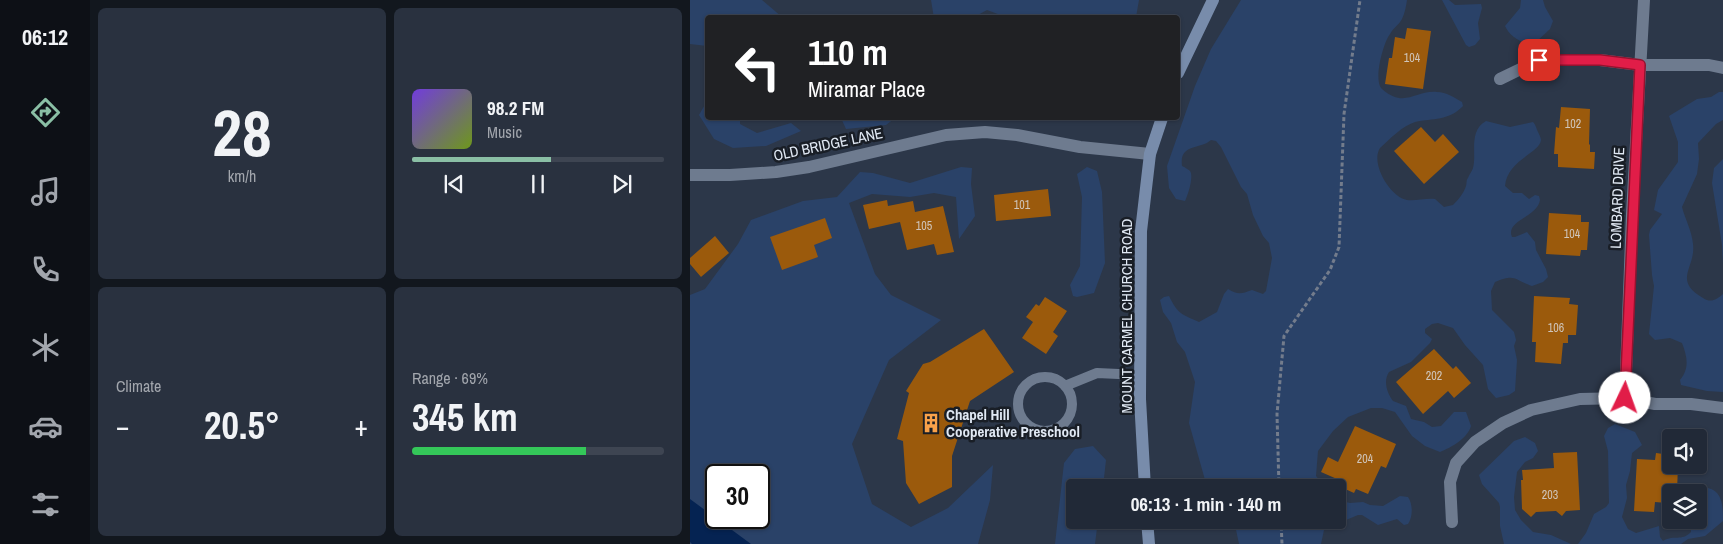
<!DOCTYPE html>
<meta charset="utf-8">
<style>
:root{--surface:#212937;--page:#29313f;--text:#f1f3f6;--muted:#a2a6ad;--line:#3e4552;--accent:#8abfa5}
body{margin:0;font-family:"Archivo Narrow",sans-serif;background:var(--page);color:var(--text);height:100vh;display:flex;flex-direction:column;font-size:19px;white-space:nowrap}
*{box-sizing:border-box;margin:0}
p{font-size:16px;color:var(--muted)}
.icon{flex:none;width:28px;height:28px;fill:none;stroke:currentColor;stroke-width:2;stroke-linecap:round;stroke-linejoin:round}
.map{position:relative;flex:1;overflow:hidden}
.panel{display:flex;flex-direction:column;gap:8px;padding:8px;background:#12171e;width:600px}
.panel>*{flex:none}
.guide{position:absolute;left:15px;top:15px;width:475px;height:105px;border-radius:5px;box-shadow:0 1px 4px #0004,0 0 0 1px var(--line);background:#202124;color:#fff;overflow:hidden}
.fabs{position:absolute;left:972px;top:429px;display:grid;gap:10px}
.fabs a{display:grid;place-items:center;width:45px;height:45px;border-radius:5px;background:var(--surface);box-shadow:0 1px 4px #0004,0 0 0 1px var(--line);font-size:25px}
.speed{position:absolute;left:15px;top:464px;display:flex;gap:10px;font-size:25px;font-weight:700;text-align:center}
.speed>*{display:grid;place-content:center;width:65px;height:65px;border-radius:50%;background:var(--surface);box-shadow:0 1px 4px #0004,0 0 0 1px var(--line);line-height:1}
.speed .limit{border:2px solid #111;border-radius:8px;background:#fff;color:#111}
.pin{position:absolute;display:grid;place-items:center;width:42px;height:42px;color:#fff;margin:-21px;border-radius:10px;box-shadow:0 2px 8px #0006}
.me{position:absolute;width:55px;margin:-28px;rotate:3deg;stroke-linejoin:round;filter:drop-shadow(0 0 4px #0008)}
.turn{display:flex;align-items:center;gap:18px;height:105px;padding:0 20px;font-size:22px}
.turn .icon{width:65px;height:65px;stroke-width:2.5}
.turn b{display:block;font-size:35px;line-height:42px}
.big{font-size:38px;font-weight:700;line-height:1.1}
.panel .card{flex:1;display:flex;flex-direction:column;justify-content:center;gap:8px;min-width:0;padding:0 18px;border-radius:8px;background:var(--page)}
.panel .dial{align-items:center;gap:0}
.dial b{font-size:65px;line-height:1}
.song{display:flex;align-items:center;gap:15px}
.cover{width:60px;height:60px;border-radius:8px;background:linear-gradient(135deg,hsl(260 70% 55%),hsl(80 70% 35%))}
.played{height:5px;border-radius:2px;background:linear-gradient(90deg,var(--accent) 55%,var(--line) 55%)}
.keys{display:flex;justify-content:space-around;direction:ltr}
.heat{display:flex;justify-content:space-between;align-items:center;font-size:28px;direction:ltr}
.charge{height:8px;border-radius:4px;background:linear-gradient(90deg,#34c759 69%,var(--line) 0)}
.panel .tiles{flex:1;display:grid;gap:8px;grid-template-columns:repeat(2,1fr)}
.trip{position:absolute;left:376px;top:479px;width:280px;height:50px;border-radius:5px;background:var(--surface);box-shadow:0 1px 4px #0004,0 0 0 1px var(--line);font-weight:700;line-height:50px;text-align:center}
main{display:flex;flex:1;min-height:0}
.menu{display:flex;flex-direction:column;width:90px;justify-content:space-around;align-items:center;background:#0d1016;color:var(--muted)}
.menu .icon{width:35px;height:35px}
.menu .current{color:var(--accent)}
.menu b{font-size:22px;color:var(--text)}
.map>svg:first-child{display:block}
.green{fill:#2a4268;fill-rule:evenodd}
.water{fill:#052352}
.building{fill:#9b5a0c}
.lines{fill:none;stroke-linecap:round;stroke-linejoin:round}
.path{stroke:#737c8c;stroke-width:3;stroke-dasharray:4 2.5;stroke-linecap:butt}
.lane{stroke:#6e7b8f;stroke-width:10}
.street{stroke:#6e7b8f;stroke-width:12}
.secondary{stroke:#788cab;stroke-width:12}
.route-casing{stroke:#92132f;stroke-width:12}
.route{stroke:#e11d48;stroke-width:9}
.labels{text-anchor:middle;dominant-baseline:central;stroke-width:5;stroke-linejoin:round;paint-order:stroke}
.number-label{font-size:12px;fill:#d0c5ba}
.street-label{font-size:15px;fill:#e1e9f4;stroke:#191e26}
.poi-label{font-size:15px;font-weight:bold;fill:#e1e9f4;stroke:#191e26;text-anchor:start}
</style>
<main>
<nav class="menu">
<b>06:12</b>
<svg class="icon current" aria-label="directions" viewBox="0 0 24 24"><path d="M12 3l9 9-9 9-9-9zM9 14v-3h6M13 9l2 2-2 2"/></svg>
<svg class="icon" aria-label="music" viewBox="0 0 24 24"><path d="M9 18V5l10-2v13"/><circle cx="6" cy="18" r="3"/><circle cx="16" cy="16" r="3"/></svg>
<svg class="icon" aria-label="phone" viewBox="0 0 24 24"><path d="M5 4h4l2 5-3 2q2 4 5 5l2-3 5 2v4C11 20 4 13 5 4z"/></svg>
<svg class="icon" aria-label="climate" viewBox="0 0 24 24"><path d="M12 3v18M4 7l16 10M4 17L20 7"/></svg>
<svg class="icon" aria-label="car" viewBox="0 0 24 24"><path d="M5 17H2v-5l4-1 3-4h7l3 4 3 1v5h-3M9 17h6M6 11h13"/><circle cx="7" cy="17" r="2"/><circle cx="17" cy="17" r="2"/></svg>
<svg class="icon" aria-label="filters" viewBox="0 0 24 24"><path d="M4 7h16M4 17h16"/><circle cx="9" cy="7" r="2"/><circle cx="15" cy="17" r="2"/></svg>
</nav>
<section class="panel">
<div class="tiles">
<div class="card dial"><b>28</b><p>km/h</p></div>
<div class="card">
<div class="song"><i class="cover"></i><div><b>98.2 FM</b><p>Music</p></div></div>
<div class="played"></div>
<div class="keys"><svg class="icon" aria-label="previous" viewBox="0 0 24 24"><path d="M18 5L8 12l10 7zM5 5v14"/></svg><svg class="icon" aria-label="pause" viewBox="0 0 24 24"><path d="M8 5v14M16 5v14"/></svg><svg class="icon" aria-label="next" viewBox="0 0 24 24"><path d="M6 5l10 7-10 7zM19 5v14"/></svg></div>
</div>
<div class="card"><p>Climate</p>
<div class="heat"><a>−</a><b class="big">20.5°</b><a>+</a></div>
</div>
<div class="card"><p>Range · 69%</p><b class="big">345 km</b><div class="charge"></div></div>
</div>
</section>
<div class="map">
<svg width="1033" height="544" viewBox="0 0 1033 544">
<rect width="100%" height="100%" fill="#2c3749"/>
<!-- green -->
<path class="green" d="M0,0H72L92,17L18,18L17,46L0,44Z
M241,0H449L446,17H316L297,10L284,17L244,18Z
M551,0H717C716,6 715,13 712,19C709,25 703,28 700,34C693,43 683,81 692,89C715,109 725,90 747,92C756,92 765,98 772,102L773,106C759,121 743,118 725,122C712,126 700,139 690,148C680,163 700,197 717,200C726,201 736,198 745,199L754,207L763,205C768,200 774,193 776,186C777,183 776,180 778,178C779,175 782,171 783,168C787,154 778,131 796,121L820,127L843,122C846,125 846,128 848,132C849,134 851,138 851,140C850,153 817,160 815,186L823,193H832L839,199L845,195L849,196L850,200C847,218 815,220 822,237H825L837,232L845,242L846,250L856,269L858,277L853,282L842,286C824,280 826,273 805,282L801,291L802,310L824,332L826,340L824,346L827,360L825,391L819,395L806,398L798,389L793,365L775,345L763,328L748,323L742,324L735,329V333L742,339L740,343L721,362L699,372C693,381 697,393 703,401L716,406L721,419L734,422L742,427L751,426L764,412H776L781,426C777,439 762,447 750,452L735,446L722,436L705,412L692,408H681L658,417L643,431L628,451L626,476L635,487H517L499,423L505,382L495,352L487,342L481,323L473,312L470,300L474,297L479,296C488,314 491,314 509,322L527,312L534,294L538,289C548,295 551,294 562,290L573,294L576,291L582,258L579,243L573,236L563,215L557,194L551,187L531,147L526,141L521,140C510,150 489,143 492,166C493,166 499,170 500,171C504,176 498,195 495,201L486,199L479,188L477,166L505,86L521,49Z
M752,0H759L765,5L791,4L792,8L788,23L790,39L785,45L779,47L776,45Z
M831,0H853L855,7L863,21L860,29L844,44C832,44 820,37 815,26L830,8Z
M1029,92H1033V120L1026,124L1008,143L1009,159L1007,174L992,207C995,219 1002,231 1003,244C1006,268 982,280 1013,298C1021,303 1026,300 1033,294V392L1017,391L991,385L990,380C1000,368 997,356 992,343L980,338L965,340L959,334L964,286L962,275L959,235L960,230L972,214L964,210L968,190L988,162V142L979,116L1007,99L1021,97Z
M17,101L18,118H50V124L67,133L101,123L111,131L76,146L43,148L24,139L9,115Z
M151,118H205L196,125L156,129Z
M1033,159V264L1032,245L1022,183L1024,168Z
M271,167L282,168L281,184L285,216L269,239L266,197L244,193L220,197L182,194L159,203L185,274L201,295L251,320L199,360L162,444L182,504L221,527L258,508L303,465L300,500L288,544H0V295L15,289L48,244L61,220L113,201L147,197L170,172L183,173L220,183ZM26,475H69V518H26Z
M397,167L407,171L412,192L415,263L404,293L387,297L383,296L380,285L390,266L392,197L387,174Z
M925,424L945,432L952,445L942,453L940,471L936,485L937,498L932,517L938,529L946,533L969,526L970,537L973,541C985,534 991,542 1001,532L1000,520H1009L1008,492L1018,488C1033,491 1033,508 1033,521L1015,536L998,539L991,544H884H888L896,533L904,514L916,507L919,503L918,451L914,436L918,428Z
M835,437L845,443L848,451L843,458L835,462L827,472L824,497L825,510L831,520L843,532L861,535L881,544H814L810,526V507L809,503L792,484L789,475L824,441Z
M403,446L416,460L413,487L385,488V520H408L405,544H365L374,463L385,449Z
M710,496L718,497C723,504 723,517 718,524L714,525L707,519L688,525L672,515H668L637,528L634,530L631,544H549L545,525L532,524L528,520H648V500L660,503L673,502L680,505L693,506Z"/>
<!-- water -->
<path class="water" d="M0,499L61,544H2L0,542Z"/>
<!-- building -->
<path class="building" d="M717,28L741,31L733,89L695,84L699,58H702L705,37L715,39Z
M871,107L900,109L899,144L900,145V152H905L904,169L868,167V154H864L866,127L869,128Z
M731,127L745,142L753,134L769,152L734,184L704,151Z
M358,189L361,216L306,221L304,195Z
M197,200L198,206L223,201L225,212L253,206L264,252L247,255L244,244L217,250L210,222L179,229L173,205Z
M859,213L891,215V222H899L897,250H891L890,256L856,254Z
M135,218L142,238L124,245L128,257L92,270L80,237Z
M25,236L39,253L11,277L0,264V258Z
M844,296L880,298L879,304L888,305L886,335H878V343H873L871,364L845,362L846,342H842Z
M355,297L377,311L363,332L368,336L356,354L332,338L343,322L336,317L346,304L349,306Z
M294,329L324,372L280,401L262,456V487L229,504L216,483L213,441L207,439L219,393L216,391L233,364L240,362Z
M744,349L763,369L766,366L781,383L764,398L758,391L733,414L706,382Z
M665,426L706,444L696,468L691,466L678,494L666,489L664,493L644,484L647,479L631,472L638,457L648,462Z
M887,452L890,510L876,511L872,516L866,511L846,512L841,517L832,509L831,480H833L832,470L864,468L863,453Z
M966,453L981,455V465H988L987,492L978,494L977,503L965,502L964,512L944,511L947,459L965,460Z"/>
<g class="lines">
<!-- path -->
<path class="path" d="M589,488L587,414L594,336L640,270L649,247L654,114L670,0
M591,520L592,544"/>
<!-- lane -->
<path class="lane" d="M328 404a27 27 0 1 1 54 0a27 27 0 1 1-54 0Z
M375,386L407,373L450,375"/>
<!-- street -->
<path class="street" d="M810,79L849,60H910L950,65H1019L1033,68
M0,175H40L86,172L119,167L256,135L295,132L327,135L390,147L460,154
M935,398L942,214L954,0
M762,522L760,482L766,463L785,442L813,423L841,410L890,399L935,398L965,404H1001L1033,408"/>
<!-- secondary -->
<path class="secondary" d="M488,73L523,0
M455,488L450,399L451,231L460,154L472,118
M457,520L459,544"/>
</g>
<g class="lines">
<defs>
<path id="route" d="M849,60H910L950,65L935,398"/>
</defs>
<!-- route casing -->
<use href="#route" class="route-casing"/>
<!-- route -->
<use href="#route" class="route"/>
</g>
<!-- icons -->
<defs>
<symbol id="building-bare" viewBox="-9 -9 18 18"><path d="M-4-6H4V6H1V3H-1V6H-4ZM-2.5-4.3h1.7v1.8h-1.7ZM.8-4.3h1.7v1.8H.8ZM-2.5-1h1.7V.8h-1.7ZM.8-1h1.7V.8H.8Z" fill="#f8a14a" stroke="#191e26" stroke-width="2.5" paint-order="stroke"/></symbol>
</defs>
<g fill-rule="evenodd">
<use href="#building-bare" x="227" y="409" width="28" height="28"/>
</g>
<g class="labels">
<!-- number labels -->
<g class="number-label">
<text x="722" y="58">104</text>
<text x="883" y="124">102</text>
<text x="332" y="205">101</text>
<text x="234" y="226">105</text>
<text x="882" y="234">104</text>
<text x="866" y="328">106</text>
<text x="744" y="376">202</text>
<text x="675" y="459">204</text>
<text x="860" y="495">203</text>
</g>
<!-- street labels -->
<g class="street-label">
<text transform="translate(138 144) rotate(-12)">OLD BRIDGE LANE</text>
<text transform="translate(927 198) rotate(-88)">LOMBARD DRIVE</text>
<text transform="translate(436 316) rotate(-90)">MOUNT CARMEL CHURCH ROAD</text>
</g>
<!-- poi labels -->
<g class="poi-label">
<text x="256" y="414">Chapel Hill<tspan x="256" dy="17">Cooperative Preschool</tspan></text>
</g>
</g>
</svg>
<div class="fabs">
<a><svg class="icon" aria-label="sound" viewBox="0 0 24 24"><path d="M4 9h4l5-4v14l-5-4H4zM17 9q2 3 0 6"/></svg></a>
<a><svg class="icon" aria-label="layers" viewBox="0 0 24 24"><path d="M12 4l9 5-9 5-9-5zM3 14l9 5 9-5"/></svg></a>
</div>
<div class="speed"><div class="limit">30</div></div>
<div class="pin" style="left:849px;top:60px;background:#d93025"><svg class="icon" aria-label="arrive" viewBox="0 0 24 24"><path d="M6 21V4h12l-3 4 3 4H6"/></svg></div>
<svg class="me" style="left:935px;top:398px" viewBox="-20 -20 40 40"><circle r="19" fill="#fff"/><path d="M0-13L10 11 0 6-10 11z" fill="#e11d48"/></svg>
<div class="trip">06:13 · 1 min · 140 m</div>
<div class="guide">
<div class="turn"><svg class="icon" aria-label="left" viewBox="0 0 24 24"><path d="M17 20v-9H6M10 6l-5 5 5 5"/></svg><div><b>110 m</b>Miramar Place</div></div>
</div>
</div>
</main>
